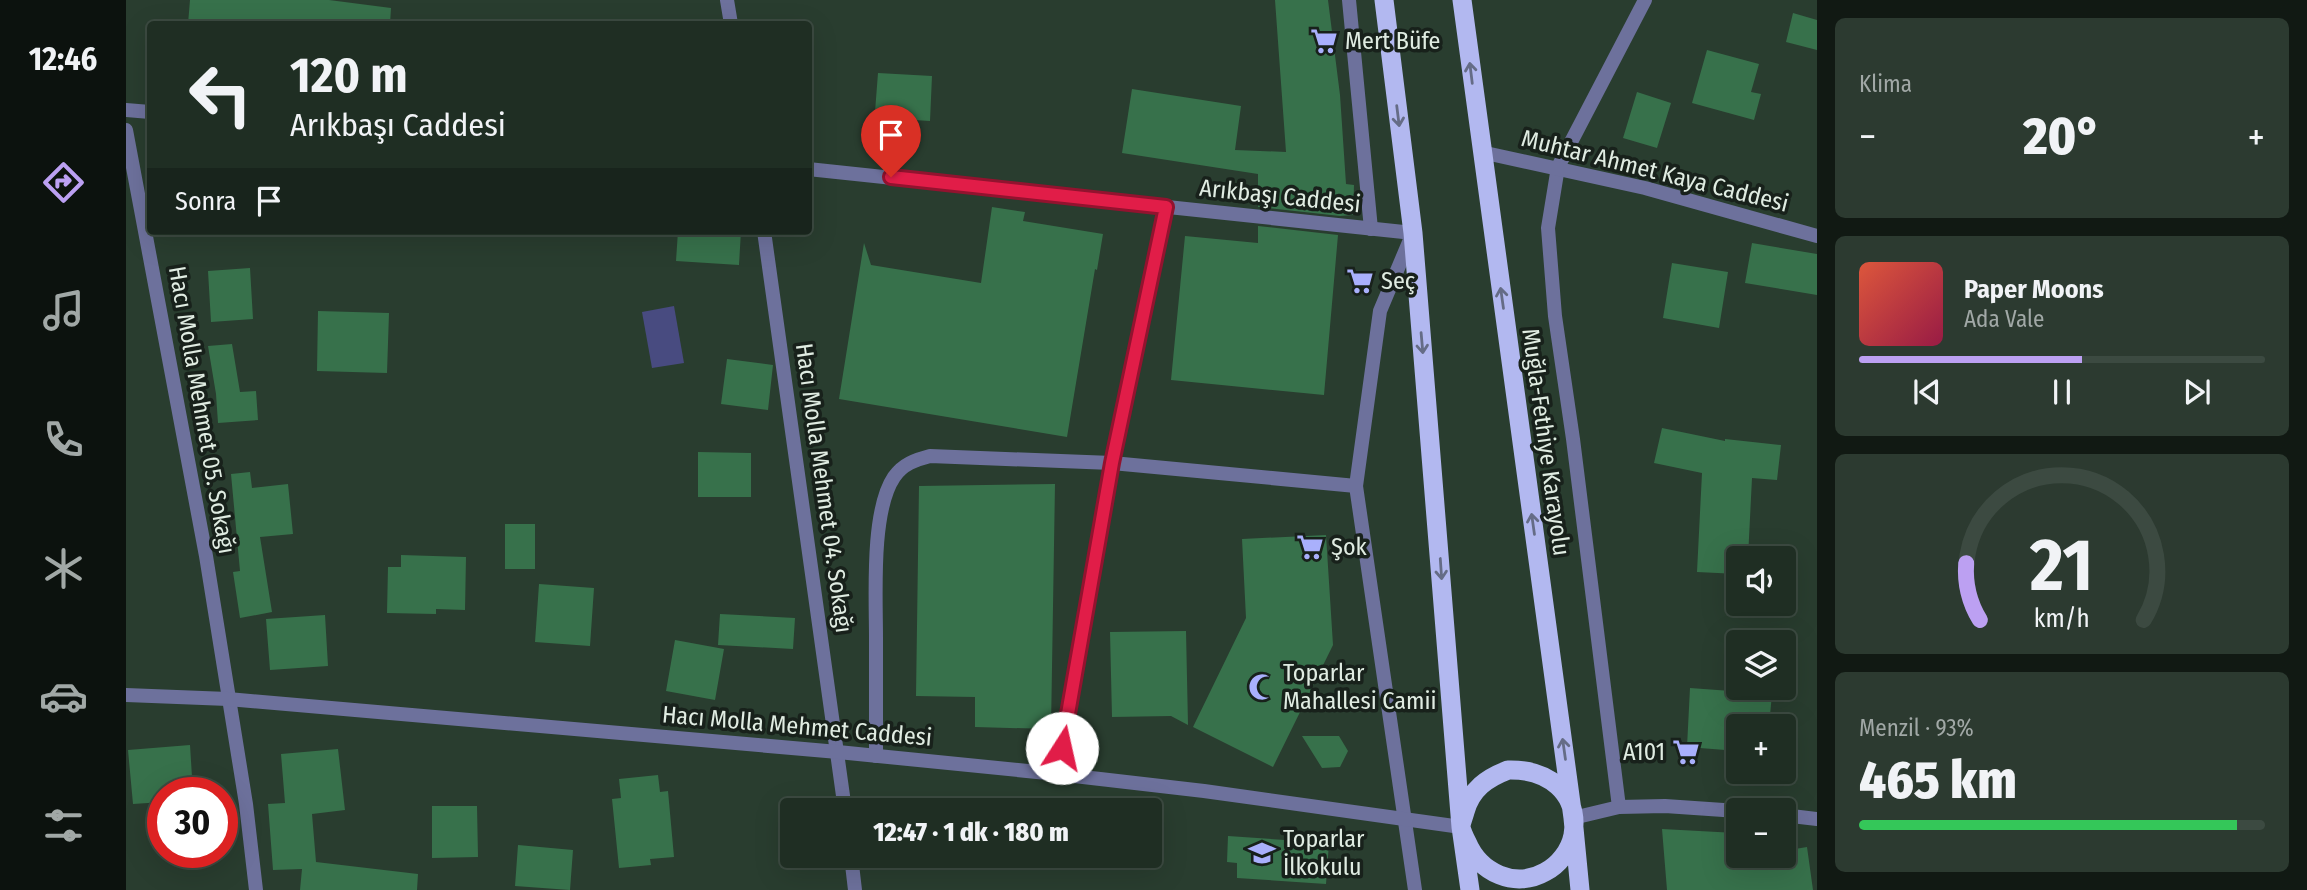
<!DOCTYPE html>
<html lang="tr">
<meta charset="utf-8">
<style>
:root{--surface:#1f2e23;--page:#2c3a30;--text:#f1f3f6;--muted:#a1a8a6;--line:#3c4a41;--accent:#bca0f2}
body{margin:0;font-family:"Fira Sans Condensed",sans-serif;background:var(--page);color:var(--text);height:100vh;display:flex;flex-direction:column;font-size:26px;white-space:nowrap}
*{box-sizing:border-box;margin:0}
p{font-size:23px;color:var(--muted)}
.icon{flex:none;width:38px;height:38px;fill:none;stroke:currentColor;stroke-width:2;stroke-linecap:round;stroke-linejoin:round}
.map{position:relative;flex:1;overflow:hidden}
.panel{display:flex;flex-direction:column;gap:18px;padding:18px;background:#111913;width:490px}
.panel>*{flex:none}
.banner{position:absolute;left:21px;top:21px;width:665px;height:214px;border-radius:7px;box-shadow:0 7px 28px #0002,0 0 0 2px var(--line);background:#1f2e23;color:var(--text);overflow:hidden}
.controls{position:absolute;left:1600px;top:546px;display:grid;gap:14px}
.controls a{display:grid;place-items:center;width:70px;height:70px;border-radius:7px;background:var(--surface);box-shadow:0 7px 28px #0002,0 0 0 2px var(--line);font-size:35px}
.speed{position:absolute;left:21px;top:777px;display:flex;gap:14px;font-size:35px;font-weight:700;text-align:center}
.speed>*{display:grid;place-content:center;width:91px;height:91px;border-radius:50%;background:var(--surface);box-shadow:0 7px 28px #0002,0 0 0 2px var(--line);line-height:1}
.speed .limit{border:10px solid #d22;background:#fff;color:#111}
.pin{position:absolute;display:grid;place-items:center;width:60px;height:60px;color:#fff;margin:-72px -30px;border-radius:50% 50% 50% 0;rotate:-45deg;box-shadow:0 0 7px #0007}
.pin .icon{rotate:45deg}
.me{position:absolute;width:77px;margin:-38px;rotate:10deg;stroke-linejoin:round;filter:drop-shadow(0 0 5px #0008)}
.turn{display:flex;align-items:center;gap:24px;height:147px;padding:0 28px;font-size:32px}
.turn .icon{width:91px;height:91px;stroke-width:2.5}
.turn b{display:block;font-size:49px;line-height:60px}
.then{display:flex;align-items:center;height:66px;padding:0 28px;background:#0003;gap:14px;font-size:26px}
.big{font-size:52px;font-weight:800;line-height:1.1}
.panel .card{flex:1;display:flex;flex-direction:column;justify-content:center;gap:10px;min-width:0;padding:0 24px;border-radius:10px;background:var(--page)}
.panel .dial{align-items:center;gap:0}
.dial svg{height:182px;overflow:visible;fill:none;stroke:var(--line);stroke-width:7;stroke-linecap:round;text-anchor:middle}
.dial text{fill:var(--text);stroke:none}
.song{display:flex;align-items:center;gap:21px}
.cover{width:84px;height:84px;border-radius:10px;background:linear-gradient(135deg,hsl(10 70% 55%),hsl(340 70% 35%))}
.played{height:7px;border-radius:4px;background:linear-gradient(90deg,var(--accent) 55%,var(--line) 55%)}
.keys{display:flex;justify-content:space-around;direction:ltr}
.heat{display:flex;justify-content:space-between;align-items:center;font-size:38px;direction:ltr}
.charge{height:10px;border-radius:5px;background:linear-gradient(90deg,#34c759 93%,var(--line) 0)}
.trip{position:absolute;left:654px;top:798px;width:382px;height:70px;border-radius:7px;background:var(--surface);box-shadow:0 7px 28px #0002,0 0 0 2px var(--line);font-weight:800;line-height:70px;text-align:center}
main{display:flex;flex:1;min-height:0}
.menu{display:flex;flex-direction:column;width:126px;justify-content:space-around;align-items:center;background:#0c120e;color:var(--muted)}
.menu .icon{width:49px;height:49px}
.menu .on{color:var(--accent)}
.menu b{font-size:32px;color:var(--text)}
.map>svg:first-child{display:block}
.water{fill:#484b80}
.building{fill:#37714b}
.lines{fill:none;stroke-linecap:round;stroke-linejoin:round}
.minor{stroke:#6d719c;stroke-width:14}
.tertiary{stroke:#6d719c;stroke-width:14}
.trunk{stroke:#b2b8f0;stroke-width:19}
.oneway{stroke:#656c86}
.route-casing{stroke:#92132f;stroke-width:18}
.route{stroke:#e11d48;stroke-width:12}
.labels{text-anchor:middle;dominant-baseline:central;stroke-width:7;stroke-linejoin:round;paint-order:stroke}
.poi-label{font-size:24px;fill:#e0ece2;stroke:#18211b;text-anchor:start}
.street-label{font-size:24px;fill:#e0ece2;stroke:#18211b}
</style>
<main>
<nav class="menu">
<b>12:46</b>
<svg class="icon on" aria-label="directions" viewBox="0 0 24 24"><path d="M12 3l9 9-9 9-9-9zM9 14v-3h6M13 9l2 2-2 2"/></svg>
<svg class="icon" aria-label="music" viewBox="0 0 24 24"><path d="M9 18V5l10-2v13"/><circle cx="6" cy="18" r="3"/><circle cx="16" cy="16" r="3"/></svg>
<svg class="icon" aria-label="phone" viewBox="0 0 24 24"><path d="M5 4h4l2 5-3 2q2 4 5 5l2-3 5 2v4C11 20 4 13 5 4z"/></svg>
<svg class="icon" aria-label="climate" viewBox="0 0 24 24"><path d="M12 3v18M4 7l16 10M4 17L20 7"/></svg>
<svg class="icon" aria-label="car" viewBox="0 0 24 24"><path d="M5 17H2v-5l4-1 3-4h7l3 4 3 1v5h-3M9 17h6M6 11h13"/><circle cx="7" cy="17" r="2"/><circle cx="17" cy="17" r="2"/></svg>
<svg class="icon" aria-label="filters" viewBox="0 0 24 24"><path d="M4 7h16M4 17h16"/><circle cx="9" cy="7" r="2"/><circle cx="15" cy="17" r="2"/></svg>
</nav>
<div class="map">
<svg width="1691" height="890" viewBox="0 0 1691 890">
<rect width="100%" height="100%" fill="#293d2f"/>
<!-- water -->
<path class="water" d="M548,306L558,363L526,368L516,312Z"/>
<!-- building -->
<path class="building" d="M64,0H203L265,8L264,24H62Z
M1149,0H1202L1214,95L1220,184L1228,185L1227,215L1214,216L1132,207V174L996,153L1006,89L1115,106L1109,150L1160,152Z
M1667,13L1691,20V50L1660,42Z
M1581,50L1633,64L1625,92L1635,94L1628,120L1566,103Z
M752,73L806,76L804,121L788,120V128L748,125Z
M1511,92L1545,103L1531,148L1497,138Z
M866,207L899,212L897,221L977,234L971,270L969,269L941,437L713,399L738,243L745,265L855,283Z
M1132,226L1212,235L1198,395L1045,380L1059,236L1132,243Z
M552,231H615L613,265L550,261Z
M1626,243L1691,254V295L1619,283Z
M1546,263L1602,272L1593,328L1537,318Z
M124,268L127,319L85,322L82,271Z
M192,311L263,313L261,373L191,371Z
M106,344L114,392L130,391L132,420L92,423L90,394L82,346Z
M601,359L647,365L642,410L595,404Z
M1536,428L1599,441V439L1655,445L1651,480L1626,478L1622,558H1612V574L1571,572L1576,473L1528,463Z
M572,452L625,453V497H572Z
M124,472L126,488L162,484L167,534L134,537L146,612L114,618L107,572L114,571L105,474Z
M929,484L925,729L849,727V697L790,696L793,486Z
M379,524H409V569H379Z
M1200,535L1207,645L1147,767L1067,727L1120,618L1116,539Z
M275,555L340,557L339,610L310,609V614L261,613L262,567H275Z
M413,584L468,588L464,646L409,642Z
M594,614L669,618L667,649L592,645Z
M199,615L202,666L144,670L140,619Z
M1060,631L1062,725L1045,716L986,717L984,632Z
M549,640L598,649L589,700L540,691Z
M1564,688L1646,694L1643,726H1612V751L1561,747Z
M1176,736H1213L1222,751L1214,767L1196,768Z
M64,745L67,793H37V802L7,804L2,750Z
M212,749L219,810L186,814L190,862L292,874L291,890H174L176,869L147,870L142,804L159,803L155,754Z
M532,775L534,792L542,791L548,857L524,859L525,865L493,868L486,799L495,798L493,779Z
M306,806H351L352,857L306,858Z
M1536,829L1610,833L1612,856H1657V851L1681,847L1687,890H1541Z
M1102,836L1203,843L1200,884L1111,878V863L1101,862Z
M392,845L447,850L444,890L389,886Z"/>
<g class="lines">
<!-- minor -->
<path class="minor" d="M601,0L605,24
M1223,0L1245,229
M0,130L80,556L120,804L130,890
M638,231L719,810
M1286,235L1254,311L1230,486L1289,890
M750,756C750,716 750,676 750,637C750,596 745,511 768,477C777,464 789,460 804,456L986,463L1230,486
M931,774L986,463L1040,207
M1493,807L1447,439L1429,316L1422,228L1432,167L1519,0
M1657,815L1691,819
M1447,818L1493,807L1539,806L1612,811
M725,856L729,890"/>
<!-- tertiary -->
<path class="tertiary" d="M0,110L24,112
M1355,152L1519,188L1691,236
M682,169L1287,233
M0,695L102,699L712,752L931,774L1078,791L1335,827"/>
<!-- trunk -->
<path class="trunk" d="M1258,0L1287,233L1335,827L1344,890
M1336,0L1447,818L1454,890
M1382,770C1421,769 1454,792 1447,835C1444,850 1433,865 1419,872C1389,889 1354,873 1341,842C1339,838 1336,832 1335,827C1335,823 1338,816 1339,812C1345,789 1361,778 1382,770Z"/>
</g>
<!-- one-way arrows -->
<defs><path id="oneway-shaft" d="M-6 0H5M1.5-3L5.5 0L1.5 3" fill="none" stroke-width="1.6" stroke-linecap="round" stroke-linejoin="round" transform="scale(1.75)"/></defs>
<g class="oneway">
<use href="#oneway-shaft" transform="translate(1345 73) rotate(-97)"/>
<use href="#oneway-shaft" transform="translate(1272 116) rotate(83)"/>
<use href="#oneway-shaft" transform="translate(1376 298) rotate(-98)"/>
<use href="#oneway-shaft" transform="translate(1296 343) rotate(85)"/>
<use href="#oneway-shaft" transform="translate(1407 524) rotate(-98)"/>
<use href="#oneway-shaft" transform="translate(1315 569) rotate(86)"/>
<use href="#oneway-shaft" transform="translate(1438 749) rotate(-98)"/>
</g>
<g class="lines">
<defs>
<path id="route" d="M765,177L1040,207L986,463L936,748"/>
</defs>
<!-- route casing -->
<use href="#route" class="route-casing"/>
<!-- route -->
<use href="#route" class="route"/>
</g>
<!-- icons -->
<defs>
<symbol id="supermarket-bare" viewBox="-9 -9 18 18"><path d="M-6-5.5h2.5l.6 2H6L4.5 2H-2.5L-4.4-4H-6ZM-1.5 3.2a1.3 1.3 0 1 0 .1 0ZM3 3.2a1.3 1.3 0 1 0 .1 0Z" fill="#a9b0fc" stroke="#18211b" stroke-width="2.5" paint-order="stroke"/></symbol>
<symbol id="mosque-bare" viewBox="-9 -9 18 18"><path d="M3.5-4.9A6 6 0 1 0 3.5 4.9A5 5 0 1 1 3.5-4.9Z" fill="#a9b0fc" stroke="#18211b" stroke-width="2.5" paint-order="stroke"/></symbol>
<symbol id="school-bare" viewBox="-9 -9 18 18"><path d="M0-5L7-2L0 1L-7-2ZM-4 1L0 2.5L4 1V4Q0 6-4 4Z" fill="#a9b0fc" stroke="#18211b" stroke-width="2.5" paint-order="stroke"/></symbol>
</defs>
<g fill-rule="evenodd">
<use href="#supermarket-bare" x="1179" y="22" width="38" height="38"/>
<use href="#supermarket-bare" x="1215" y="262" width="38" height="38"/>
<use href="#supermarket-bare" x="1165" y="528" width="38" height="38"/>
<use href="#mosque-bare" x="1117" y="668" width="38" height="38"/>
<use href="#supermarket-bare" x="1541" y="733" width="38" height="38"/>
<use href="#school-bare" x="1117" y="834" width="38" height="38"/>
</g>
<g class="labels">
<!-- poi labels -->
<g class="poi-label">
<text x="1219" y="41">Mert Büfe</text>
<text x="1255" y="281">Seç</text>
<text x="1205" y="547">Şok</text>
<text x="1157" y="673">Toparlar<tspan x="1157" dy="28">Mahallesi Camii</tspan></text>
<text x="1539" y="752" text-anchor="end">A101</text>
<text x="1157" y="839">Toparlar<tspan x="1157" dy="28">İlkokulu</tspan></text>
</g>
<!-- street labels -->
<g class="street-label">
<text transform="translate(1529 171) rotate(14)">Muhtar Ahmet Kaya Caddesi</text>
<text transform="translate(1154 196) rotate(6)">Arıkbaşı Caddesi</text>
<text transform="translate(76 410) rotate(80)">Hacı Molla Mehmet 05. Sokağı</text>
<text transform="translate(1420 442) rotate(82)">Muğla-Fethiye Karayolu</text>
<text transform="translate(698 488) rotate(82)">Hacı Molla Mehmet 04. Sokağı</text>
<text transform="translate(671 726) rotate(5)">Hacı Molla Mehmet Caddesi</text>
</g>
</g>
</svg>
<div class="controls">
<a><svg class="icon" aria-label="sound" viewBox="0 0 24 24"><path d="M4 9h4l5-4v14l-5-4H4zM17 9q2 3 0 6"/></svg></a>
<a><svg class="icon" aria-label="layers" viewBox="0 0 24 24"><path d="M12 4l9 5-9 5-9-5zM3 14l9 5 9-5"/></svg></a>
<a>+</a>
<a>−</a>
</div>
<div class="speed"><div class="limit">30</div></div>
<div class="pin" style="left:765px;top:177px;background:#d93025"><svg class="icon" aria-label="arrive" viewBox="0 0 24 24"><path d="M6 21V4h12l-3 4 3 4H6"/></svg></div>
<svg class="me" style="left:936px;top:748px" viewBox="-20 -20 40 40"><circle r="19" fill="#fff"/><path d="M0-13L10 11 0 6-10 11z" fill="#e11d48"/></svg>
<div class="trip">12:47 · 1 dk · 180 m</div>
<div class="banner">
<div class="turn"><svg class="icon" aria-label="left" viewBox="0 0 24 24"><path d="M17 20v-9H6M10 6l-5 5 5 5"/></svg><div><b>120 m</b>Arıkbaşı Caddesi</div></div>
<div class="then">Sonra<svg class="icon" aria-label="arrive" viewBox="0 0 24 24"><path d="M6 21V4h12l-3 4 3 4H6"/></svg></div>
</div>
</div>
<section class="panel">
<div class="card"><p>Klima</p>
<div class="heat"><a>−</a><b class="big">20°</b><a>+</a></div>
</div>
<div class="card">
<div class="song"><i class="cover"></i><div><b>Paper Moons</b><p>Ada Vale</p></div></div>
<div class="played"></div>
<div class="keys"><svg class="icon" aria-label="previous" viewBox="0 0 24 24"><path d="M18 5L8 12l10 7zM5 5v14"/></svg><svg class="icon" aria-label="pause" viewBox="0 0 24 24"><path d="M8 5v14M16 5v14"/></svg><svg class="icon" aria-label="next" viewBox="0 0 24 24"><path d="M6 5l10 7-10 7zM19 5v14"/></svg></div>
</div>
<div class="card dial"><svg viewBox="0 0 100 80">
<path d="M14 69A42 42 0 1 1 86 69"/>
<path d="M14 69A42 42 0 0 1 8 44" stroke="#bca0f2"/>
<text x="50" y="56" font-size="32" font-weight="700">21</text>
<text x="50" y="72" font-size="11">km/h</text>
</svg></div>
<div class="card"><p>Menzil · 93%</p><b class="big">465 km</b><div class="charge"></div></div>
</section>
</main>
